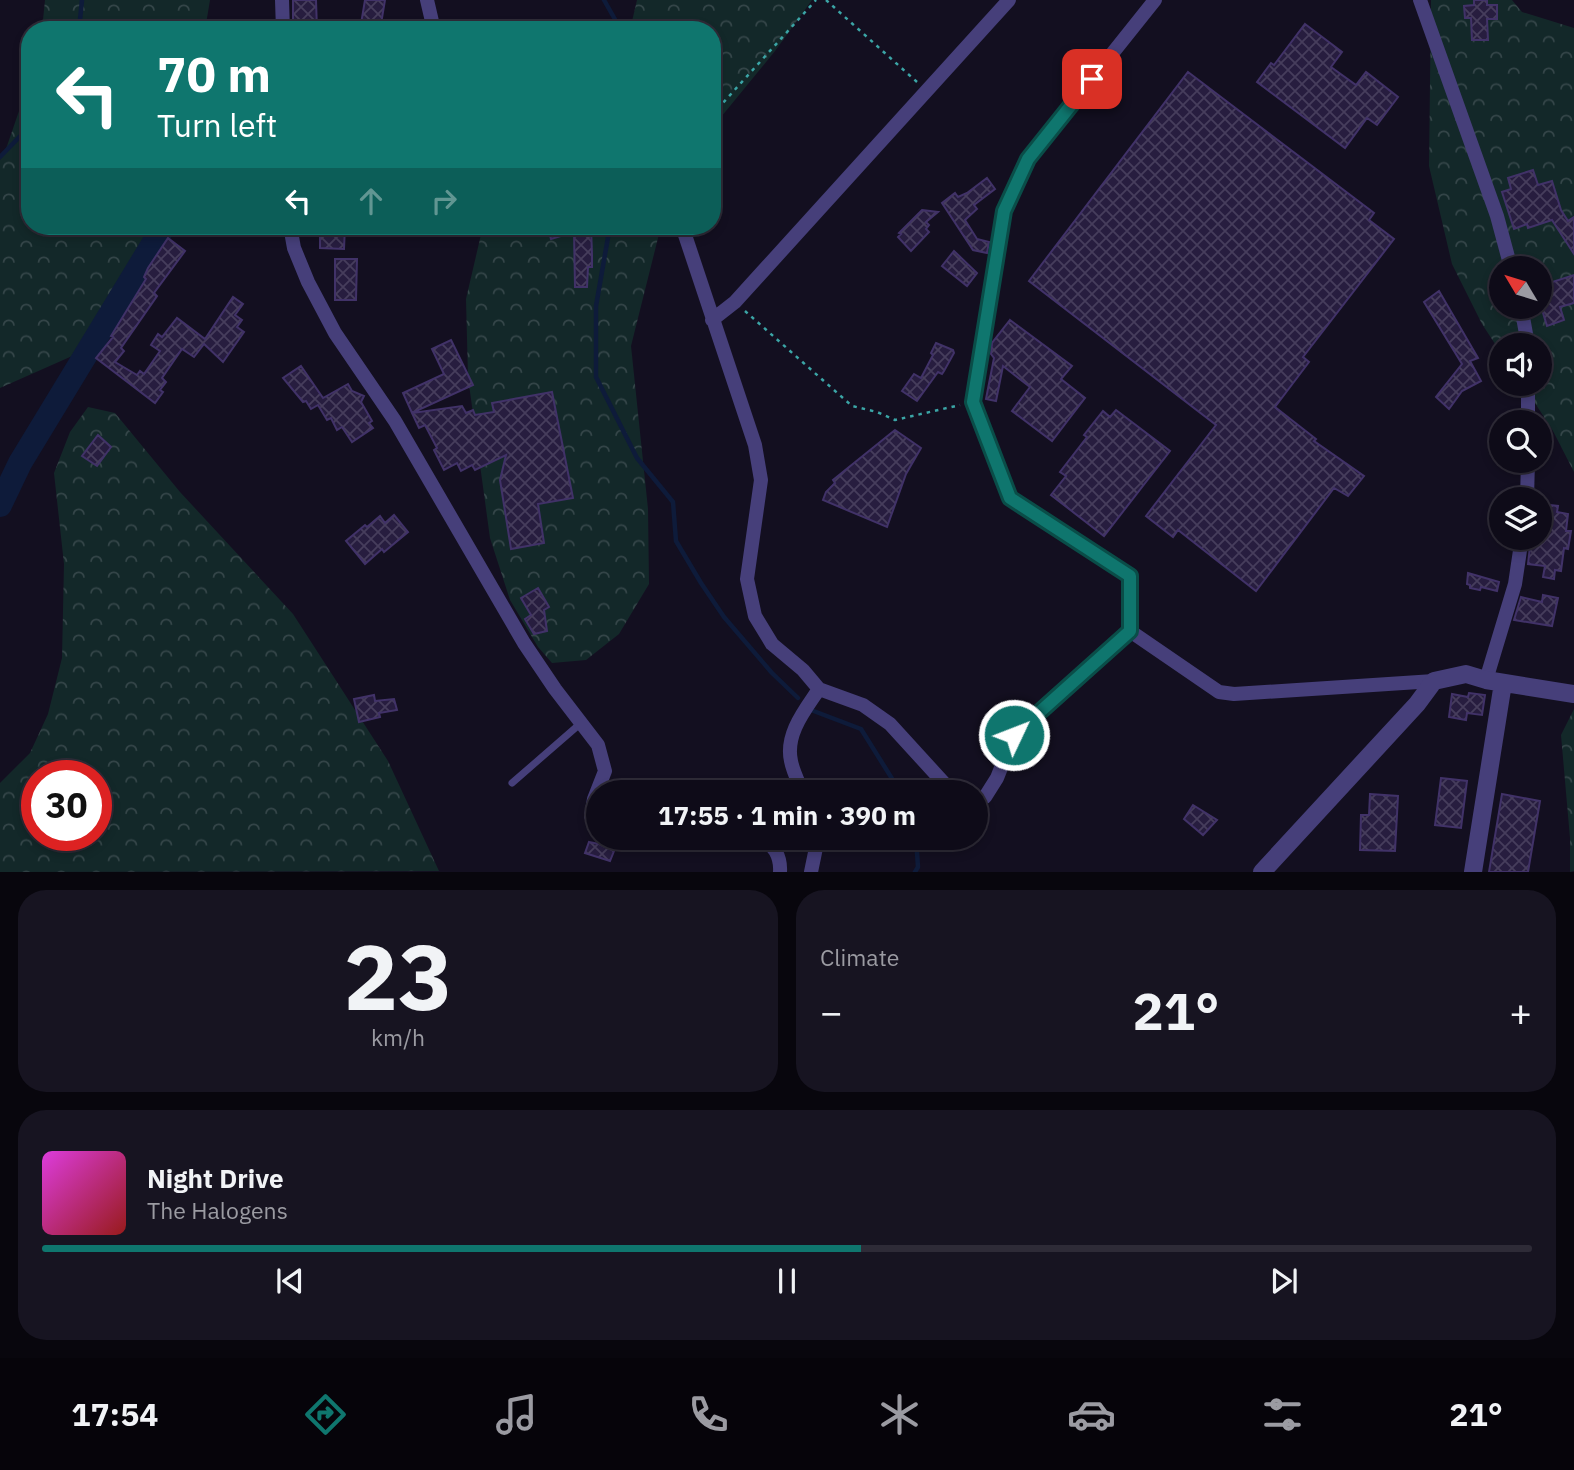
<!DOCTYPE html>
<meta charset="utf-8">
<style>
:root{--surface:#0e0b18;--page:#171421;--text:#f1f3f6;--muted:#9b9ba2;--line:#2e2b37;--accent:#0f766e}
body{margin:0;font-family:"IBM Plex Sans",sans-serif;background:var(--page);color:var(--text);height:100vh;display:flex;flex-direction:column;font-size:26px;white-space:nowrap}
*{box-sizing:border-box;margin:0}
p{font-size:23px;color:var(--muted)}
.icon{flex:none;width:38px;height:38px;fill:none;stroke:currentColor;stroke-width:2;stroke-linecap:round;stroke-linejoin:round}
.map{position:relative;height:872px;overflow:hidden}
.details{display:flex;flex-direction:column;gap:18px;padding:18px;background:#08060d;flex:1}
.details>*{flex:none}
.top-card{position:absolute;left:21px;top:21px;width:700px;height:214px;border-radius:28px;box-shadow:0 4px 10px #0003,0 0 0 2px var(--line);background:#0f766e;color:#fff;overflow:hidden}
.needle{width:46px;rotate:308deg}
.buttons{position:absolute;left:1489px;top:256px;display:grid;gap:14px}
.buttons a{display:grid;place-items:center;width:63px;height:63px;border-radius:50%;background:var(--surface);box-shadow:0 4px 10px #0003,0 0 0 2px var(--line);font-size:35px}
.speed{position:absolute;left:21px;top:760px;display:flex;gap:14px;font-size:35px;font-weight:700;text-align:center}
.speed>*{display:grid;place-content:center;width:91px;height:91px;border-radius:50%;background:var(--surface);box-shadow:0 4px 10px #0003,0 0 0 2px var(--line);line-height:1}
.speed .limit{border:10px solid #d22;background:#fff;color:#111}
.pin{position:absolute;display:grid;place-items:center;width:60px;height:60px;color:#fff;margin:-30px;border-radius:14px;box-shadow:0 4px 10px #0006}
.me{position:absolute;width:77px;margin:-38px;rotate:47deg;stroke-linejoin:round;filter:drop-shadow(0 0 5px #0008)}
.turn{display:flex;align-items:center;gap:24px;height:147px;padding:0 21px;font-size:32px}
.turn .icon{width:91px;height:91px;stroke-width:2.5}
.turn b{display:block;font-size:49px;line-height:60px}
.lanes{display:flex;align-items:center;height:66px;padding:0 21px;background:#0003;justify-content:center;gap:35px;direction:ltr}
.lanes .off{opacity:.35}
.big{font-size:52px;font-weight:700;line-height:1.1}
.details .tile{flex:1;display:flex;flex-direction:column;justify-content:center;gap:10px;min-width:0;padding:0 24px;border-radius:28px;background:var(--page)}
.details .dial{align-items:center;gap:0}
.dial b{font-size:91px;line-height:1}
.song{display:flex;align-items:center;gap:21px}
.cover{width:84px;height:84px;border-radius:10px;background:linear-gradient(135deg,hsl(300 70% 55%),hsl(0 70% 35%))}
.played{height:7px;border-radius:4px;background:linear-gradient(90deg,var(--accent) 55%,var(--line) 55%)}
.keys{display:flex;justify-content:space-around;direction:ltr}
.heat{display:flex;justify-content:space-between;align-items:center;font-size:38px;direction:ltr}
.details .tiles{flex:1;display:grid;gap:18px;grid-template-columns:1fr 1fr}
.tile:last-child{grid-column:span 2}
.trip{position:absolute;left:586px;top:780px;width:402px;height:70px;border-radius:35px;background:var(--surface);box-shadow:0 4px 10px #0003,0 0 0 2px var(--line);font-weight:700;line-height:70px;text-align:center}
.dock{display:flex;height:112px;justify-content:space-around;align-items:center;background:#06040a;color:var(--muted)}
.dock .icon{width:49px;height:49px}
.dock .selected{color:var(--accent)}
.dock b{font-size:32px;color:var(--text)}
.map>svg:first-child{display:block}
.forest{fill:url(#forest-crowns);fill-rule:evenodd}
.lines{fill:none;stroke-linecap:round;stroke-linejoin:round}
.stream{stroke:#0e1b3a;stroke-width:4.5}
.river{stroke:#0e1b3a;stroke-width:24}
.building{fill:url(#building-cross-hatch);stroke:#413268;stroke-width:2}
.path{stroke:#3ba5a6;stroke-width:2.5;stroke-dasharray:3.5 5;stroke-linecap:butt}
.service{stroke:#463f7a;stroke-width:7}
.minor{stroke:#463f7a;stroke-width:14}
.tertiary{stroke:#463f7a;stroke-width:18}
.route-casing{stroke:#0a4d48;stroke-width:18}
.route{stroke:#0f766e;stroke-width:12}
</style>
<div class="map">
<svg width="1574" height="872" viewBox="0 0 1574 872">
<defs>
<pattern id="forest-crowns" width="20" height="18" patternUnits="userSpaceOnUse" patternTransform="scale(1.75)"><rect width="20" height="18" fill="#132829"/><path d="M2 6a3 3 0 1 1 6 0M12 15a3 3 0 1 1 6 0" fill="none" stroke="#354649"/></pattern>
<pattern id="building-cross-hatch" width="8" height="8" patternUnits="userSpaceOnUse" patternTransform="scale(1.75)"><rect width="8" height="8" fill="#271d3f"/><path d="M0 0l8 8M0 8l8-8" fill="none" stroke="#463d5c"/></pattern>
</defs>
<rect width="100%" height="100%" fill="#130f20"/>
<!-- forest -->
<path class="forest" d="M45,0H210L205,30H42Z
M637,0H812L775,51L712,128V30H630Z
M1431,0H1512L1522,12L1574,28V472L1553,431L1522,383H1540V345H1502L1501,353L1482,324L1452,264L1429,166ZM1502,268H1540V306H1502Z
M30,79V226H161L160,240L129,302L97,345L0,388V160L7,146Z
M483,226H661L631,346L648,509L649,584L619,634L586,660L552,663L538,647L510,600L490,538L468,377L466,299Z
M88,407L115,413L180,492L293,614L388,761L439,871L0,872V783L30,753L48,714L62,658L64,564L54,473L70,432ZM37,775H96V835H37Z
M1574,709V871L1570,872V838L1561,735Z"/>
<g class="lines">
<!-- stream -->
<path class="stream" d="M604,0L621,30
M79,30L82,0
M0,157L30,126
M610,226L596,306V377L637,458L673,502L676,541L701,583L724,617L772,673L798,698
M811,710L861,729L901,793
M915,872L918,867L916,838"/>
<!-- river -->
<path class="river" d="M0,505L20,463L164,226"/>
</g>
<!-- building -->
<path class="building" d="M293,0H316L317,30H297L296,26H293Z
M365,0H385L380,30H360Z
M1474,0H1487V5H1497V19H1487L1488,40H1472L1471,18H1465L1464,6L1474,5Z
M1305,24L1342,52L1331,67L1356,85L1366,72L1398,97L1377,125L1367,118L1345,148L1257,82L1271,63L1274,65Z
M1188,72L1374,213L1369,220L1394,239L1303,357L1309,362L1275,407L1316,439L1314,441L1364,476L1348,496L1334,488L1256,591L1178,530L1173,537L1146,516L1216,425L1029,281Z
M1533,170L1538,185L1552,181L1561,210L1568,221L1574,217V254L1552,220L1528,228L1527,224L1514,229L1502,192L1511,189L1508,178Z
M987,178L995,189L974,205L977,209L965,220L977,239L989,242L987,253L973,250L942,203L955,193L958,197L967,193Z
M922,210L938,212L926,222L929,225L926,229L929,232L911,251L898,237L901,234L899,233Z
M320,226H345L344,249L320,248Z
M547,226H591L592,255V267H588L587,287H575L574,232L551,239Z
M168,238L185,251L154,293L157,296L121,348L124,351L115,362L137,375L140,371L144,374L160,351L151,345L158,334L162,337L177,318L205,339L233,297L243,304L235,315L242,320L237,327L244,332L223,362L204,344L194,357L182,349L162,378L166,382L160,390L163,392L155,403L96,358L113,337L111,336L146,279L144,277L148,268Z
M954,251L977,273L967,286L942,266Z
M335,259H357L356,300H335Z
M1574,275V303L1560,307L1564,320L1547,326L1540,303V286Z
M1439,291L1478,358L1470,361L1481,381L1462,391L1449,409L1436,397L1462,364L1424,302Z
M1010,320L1072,366L1061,379L1085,398L1052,441L1012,411L1030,387L1003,366L996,401L986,399L994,358L991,354L992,343Z
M451,340L473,385L412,413L403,393L444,374L432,349Z
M936,343L953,350L954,353L944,371L942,374L938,372L917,401L902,391L914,374L921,378L933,355L931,353Z
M301,366L323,398L348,384L352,391L364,396L361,402L372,421L369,423L373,428L352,442L342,427L337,430L331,418L327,420L318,405L311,409L306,401L303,402L283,378Z
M552,392L573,498L538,504L544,543L511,549L500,480L506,455L475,470L472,465L461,471L457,463L444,470L434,450L437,448L425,425L419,428L412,413L462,406L466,413L473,410L475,415L494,412L492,403Z
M1116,410L1170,451L1104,536L1051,495L1066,476L1060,472L1087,437L1084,435L1103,411L1110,417Z
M895,430L921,448L906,474L887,527L823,500L826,492L835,483L833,480Z
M98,435L111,447L97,466L82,456Z
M1540,504L1558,506L1557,512L1568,514L1566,531H1571L1568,549L1564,548L1561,571L1555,570L1554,579L1543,577L1545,566L1528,564L1531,537H1540Z
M394,515L408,532L384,552L382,549L365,564L346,541L365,525L367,527L380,516L385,523Z
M1468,573L1499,582L1497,591L1481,587L1480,590L1470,588V585L1467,584Z
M538,588L549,607L544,610L547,631L534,634L525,619L531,615L521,598Z
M1543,595L1558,598L1552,626L1514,620L1521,597L1542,602Z
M1469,693L1485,695L1482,715L1467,713L1466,720L1449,717L1452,694L1468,697Z
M374,695L375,701L394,699L397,710L379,713L380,717L359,722L354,699Z
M1441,778L1467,781L1461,828L1435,825Z
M1370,794L1398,796L1395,851L1360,850L1361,815H1369Z
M1502,794L1540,801L1528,872H1489Z
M1193,805L1217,820L1203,835L1184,819Z
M589,842L599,844L614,851L610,861L585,853Z"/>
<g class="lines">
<!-- path -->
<path class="path" d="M826,0L917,82
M712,115L816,0
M745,311L852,406L877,412L895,420L960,405"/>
<!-- service -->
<path class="service" d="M512,783L581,723"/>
<!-- minor -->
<path class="minor" d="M282,0L283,30
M427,0L434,30
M1420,0L1497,216L1511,268
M290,226L294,248L308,282L335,333L395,421L524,643L555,689L598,745L605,771L594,799L591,816L598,831
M682,226L755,445L761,480L747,579L755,616L772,644L803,670L819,689L863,705L890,724L953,793
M1521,306L1528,345
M712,320L735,302L1009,0
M1528,422V383
M1527,499L1528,460
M1130,631V576L1010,498L973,402L1004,211L1028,159L1155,0
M1486,680L1515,584L1522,537
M803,793C799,783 793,772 791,761C785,734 805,710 819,689
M976,799L985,797L997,778L1014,735L1130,631L1219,692L1234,694L1434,681
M607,838L615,842L671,838
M759,838C774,843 781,857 780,872
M811,872L818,838"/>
<!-- tertiary -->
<path class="tertiary" d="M1262,872L1417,704L1434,681L1466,674L1486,680L1574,694
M1473,872L1503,683"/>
</g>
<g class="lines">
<defs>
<path id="route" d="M1014,735L1130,631V576L1010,498L973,402L1004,211L1028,159L1092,79"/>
</defs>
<!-- route casing -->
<use href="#route" class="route-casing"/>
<!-- route -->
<use href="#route" class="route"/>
</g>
</svg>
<div class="buttons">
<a><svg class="needle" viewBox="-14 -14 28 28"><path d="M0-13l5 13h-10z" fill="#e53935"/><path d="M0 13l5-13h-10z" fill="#9b9ba2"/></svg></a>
<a><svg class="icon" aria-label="sound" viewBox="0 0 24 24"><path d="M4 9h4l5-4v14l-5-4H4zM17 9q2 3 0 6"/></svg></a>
<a><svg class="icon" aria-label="search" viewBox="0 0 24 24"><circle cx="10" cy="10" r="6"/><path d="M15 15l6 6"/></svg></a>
<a><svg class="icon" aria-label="layers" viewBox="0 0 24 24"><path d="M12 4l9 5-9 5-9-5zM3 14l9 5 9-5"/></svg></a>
</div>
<div class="speed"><div class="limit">30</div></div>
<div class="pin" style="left:1092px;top:79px;background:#d93025"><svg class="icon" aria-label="arrive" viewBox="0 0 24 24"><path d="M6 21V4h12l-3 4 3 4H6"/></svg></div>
<svg class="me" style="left:1014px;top:735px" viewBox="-20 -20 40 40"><circle r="17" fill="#0f766e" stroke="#fff" stroke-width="3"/><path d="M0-11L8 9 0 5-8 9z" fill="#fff"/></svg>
<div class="trip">17:55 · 1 min · 390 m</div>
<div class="top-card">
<div class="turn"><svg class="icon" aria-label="left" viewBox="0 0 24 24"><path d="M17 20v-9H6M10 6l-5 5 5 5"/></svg><div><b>70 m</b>Turn left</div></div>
<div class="lanes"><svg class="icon" aria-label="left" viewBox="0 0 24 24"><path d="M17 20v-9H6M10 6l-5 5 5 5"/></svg><svg class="icon off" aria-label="ahead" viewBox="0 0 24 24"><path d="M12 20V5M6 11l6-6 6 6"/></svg><svg class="icon off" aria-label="right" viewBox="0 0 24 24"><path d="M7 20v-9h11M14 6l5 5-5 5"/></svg></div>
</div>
</div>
<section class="details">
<div class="tiles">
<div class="tile dial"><b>23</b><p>km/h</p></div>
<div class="tile"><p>Climate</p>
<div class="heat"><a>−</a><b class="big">21°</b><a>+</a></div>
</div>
<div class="tile">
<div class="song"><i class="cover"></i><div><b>Night Drive</b><p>The Halogens</p></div></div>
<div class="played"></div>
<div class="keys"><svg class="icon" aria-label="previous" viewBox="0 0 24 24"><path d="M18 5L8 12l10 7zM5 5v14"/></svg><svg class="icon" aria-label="pause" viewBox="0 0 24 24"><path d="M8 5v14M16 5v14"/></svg><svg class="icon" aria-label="next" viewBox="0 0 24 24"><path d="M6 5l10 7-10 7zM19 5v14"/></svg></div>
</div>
</div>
</section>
<nav class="dock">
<b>17:54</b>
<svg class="icon selected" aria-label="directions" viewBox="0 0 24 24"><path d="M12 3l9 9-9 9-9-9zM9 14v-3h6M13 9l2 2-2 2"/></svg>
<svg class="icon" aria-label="music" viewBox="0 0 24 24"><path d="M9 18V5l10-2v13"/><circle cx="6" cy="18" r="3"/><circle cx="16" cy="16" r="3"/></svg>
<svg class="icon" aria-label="phone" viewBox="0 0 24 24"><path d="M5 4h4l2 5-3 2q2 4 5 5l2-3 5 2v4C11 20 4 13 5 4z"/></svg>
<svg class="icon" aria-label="climate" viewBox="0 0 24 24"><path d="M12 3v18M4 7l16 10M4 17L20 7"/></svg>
<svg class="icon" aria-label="car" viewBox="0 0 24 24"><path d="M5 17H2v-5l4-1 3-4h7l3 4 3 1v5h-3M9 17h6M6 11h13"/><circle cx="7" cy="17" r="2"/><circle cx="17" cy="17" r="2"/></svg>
<svg class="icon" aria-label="filters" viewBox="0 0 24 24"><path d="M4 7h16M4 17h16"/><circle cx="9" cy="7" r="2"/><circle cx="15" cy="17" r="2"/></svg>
<b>21°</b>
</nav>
